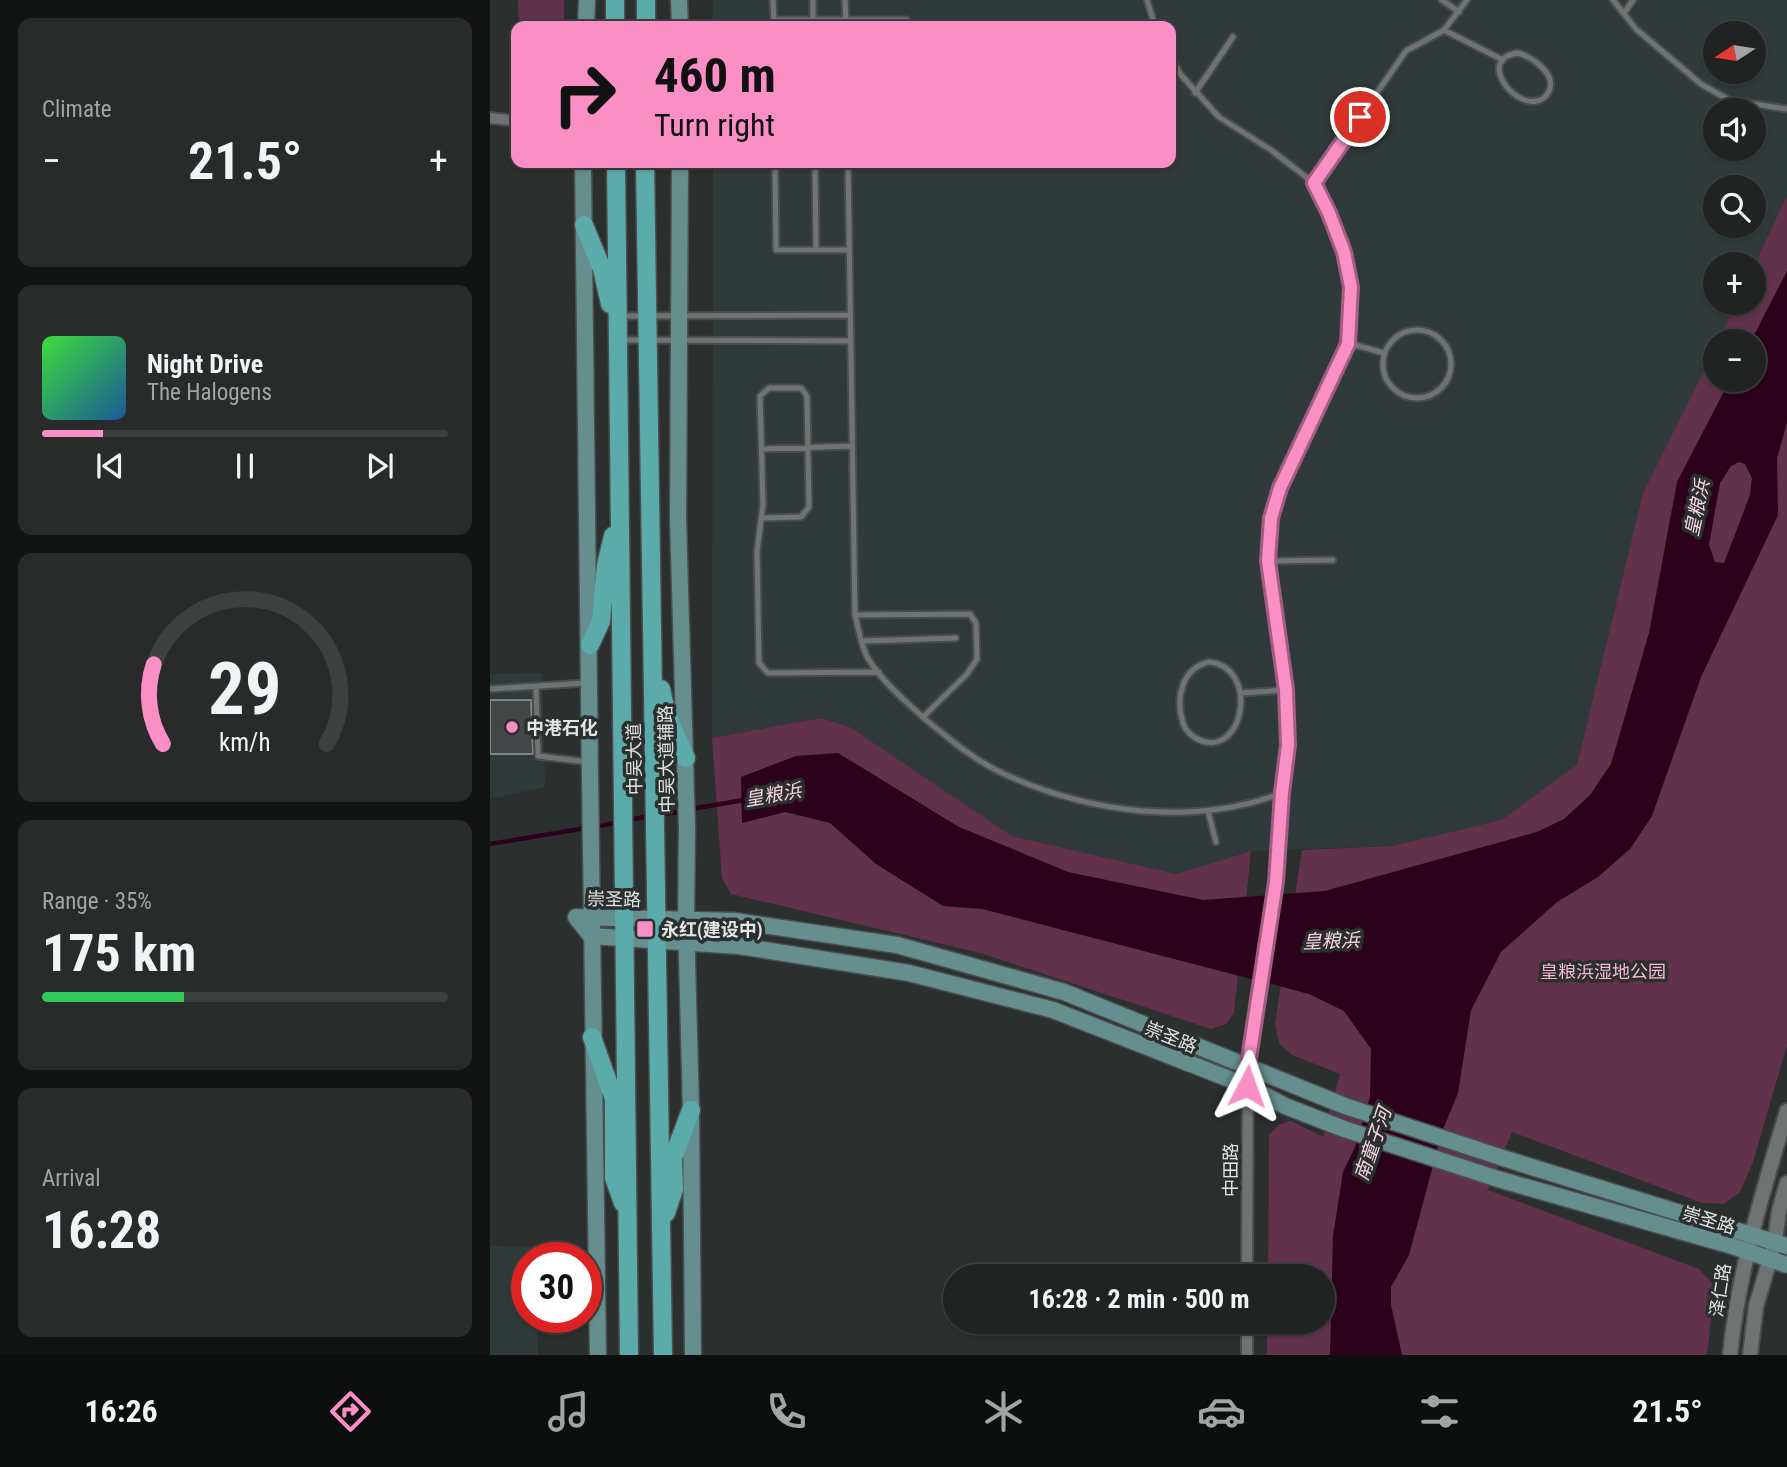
<!DOCTYPE html>
<meta charset="utf-8">
<style>
:root{--surface:#202322;--page:#282b2a;--text:#f1f3f6;--muted:#a2a4a5;--line:#3d4040;--accent:#fa8fc6}
body{margin:0;font-family:"Roboto Condensed","Noto Sans SC",sans-serif;background:var(--page);color:var(--text);height:100vh;display:flex;flex-direction:column;font-size:26px;white-space:nowrap}
*{box-sizing:border-box;margin:0}
p{font-size:23px;color:var(--muted)}
.icon{flex:none;width:38px;height:38px;fill:none;stroke:currentColor;stroke-width:2;stroke-linecap:round;stroke-linejoin:round}
.map{position:relative;flex:1;overflow:hidden}
.side{display:flex;flex-direction:column;gap:18px;padding:18px;background:#121313;width:490px}
.side>*{flex:none}
.hud{position:absolute;left:21px;top:21px;width:665px;height:147px;border-radius:14px;box-shadow:0 2px 5px #0004,0 0 0 2px var(--line);background:#fa8fc6;color:#111;overflow:hidden}
.needle{width:46px;rotate:258deg}
.fabs{position:absolute;left:1213px;top:21px;display:grid;gap:14px}
.fabs a{display:grid;place-items:center;width:63px;height:63px;border-radius:50%;background:var(--surface);box-shadow:0 2px 5px #0004,0 0 0 2px var(--line);font-size:35px}
.speed{position:absolute;left:21px;top:1242px;display:flex;gap:14px;font-size:35px;font-weight:700;text-align:center}
.speed>*{display:grid;place-content:center;width:91px;height:91px;border-radius:50%;background:var(--surface);box-shadow:0 2px 5px #0004,0 0 0 2px var(--line);line-height:1}
.speed .limit{border:10px solid #d22;background:#fff;color:#111}
.pin{position:absolute;display:grid;place-items:center;width:60px;height:60px;color:#fff;margin:-30px;border:4px solid #fff;border-radius:50%;box-shadow:0 2px 7px #0007}
.me{position:absolute;width:77px;margin:-38px;rotate:4deg;stroke-linejoin:round;filter:drop-shadow(0 0 5px #0008)}
.turn{display:flex;align-items:center;gap:24px;height:147px;padding:0 28px;font-size:32px}
.turn .icon{width:91px;height:91px;stroke-width:2.5}
.turn b{display:block;font-size:49px;line-height:60px}
.big{font-size:52px;font-weight:700;line-height:1.1}
.side .widget{flex:1;display:flex;flex-direction:column;justify-content:center;gap:10px;min-width:0;padding:0 24px;border-radius:14px;background:var(--page)}
.side .dial{align-items:center;gap:0}
.dial svg{height:182px;overflow:visible;fill:none;stroke:var(--line);stroke-width:7;stroke-linecap:round;text-anchor:middle}
.dial text{fill:var(--text);stroke:none}
.song{display:flex;align-items:center;gap:21px}
.cover{width:84px;height:84px;border-radius:10px;background:linear-gradient(135deg,hsl(120 70% 55%),hsl(210 70% 35%))}
.played{height:7px;border-radius:4px;background:linear-gradient(90deg,var(--accent) 15%,var(--line) 15%)}
.keys{display:flex;justify-content:space-around;direction:ltr}
.heat{display:flex;justify-content:space-between;align-items:center;font-size:38px;direction:ltr}
.charge{height:10px;border-radius:5px;background:linear-gradient(90deg,#34c759 35%,var(--line) 0)}
.trip{position:absolute;left:453px;top:1264px;width:392px;height:70px;border-radius:35px;background:var(--surface);box-shadow:0 2px 5px #0004,0 0 0 2px var(--line);font-weight:700;line-height:70px;text-align:center}
.tab-bar{display:flex;height:112px;justify-content:space-around;align-items:center;background:#0d0e0e;color:var(--muted)}
.tab-bar .icon{width:49px;height:49px}
.tab-bar .on{color:var(--accent)}
.tab-bar b{font-size:32px;color:var(--text)}
main{display:flex;flex:1;min-height:0}
.map>svg:first-child{display:block}
.built{fill:#303a3a;fill-rule:evenodd}
.green{fill:#61324a}
.water{fill:#2c011a;fill-rule:evenodd}
.lines{fill:none;stroke-linecap:round;stroke-linejoin:round}
.stream{stroke:#2c011a;stroke-width:4.5}
.building{fill:#424646;stroke:#818685;stroke-width:2}
.service-casing{stroke:#4a4d4c;stroke-width:9}
.minor-casing{stroke:#4a4d4c;stroke-width:14}
.tertiary-casing{stroke:#4a4d4c;stroke-width:18}
.secondary-casing{stroke:#4a4d4c;stroke-width:19}
.primary-casing{stroke:#4a4d4c;stroke-width:21}
.service{stroke:#6f7373;stroke-width:5}
.minor{stroke:#6f7373;stroke-width:10}
.tertiary{stroke:#6f7373;stroke-width:14}
.secondary{stroke:#648f8e;stroke-width:16}
.primary{stroke:#5aabaa;stroke-width:18}
.route-casing{stroke:#a25d81;stroke-width:18}
.route{stroke:#fa8fc6;stroke-width:12}
.poi-dot{fill:#fa8fc6;stroke:#2b2f2e;stroke-width:2.5}
.labels{text-anchor:middle;dominant-baseline:central;stroke-width:7;stroke-linejoin:round;paint-order:stroke}
.poi-label{font-size:18px;font-weight:bold;fill:#e2e5e4;stroke:#2b2f2e;text-anchor:start}
.street-label{font-size:18px;fill:#e2e5e4;stroke:#2b2f2e}
.park-label{font-size:18px;fill:#f8b6d5;stroke:#2b2f2e}
.water-label{font-size:19px;font-style:italic;fill:#f7d4e4;stroke:#2b2f2e}
</style>
<main>
<section class="side">
<div class="widget"><p>Climate</p>
<div class="heat"><a>−</a><b class="big">21.5°</b><a>+</a></div>
</div>
<div class="widget">
<div class="song"><i class="cover"></i><div><b>Night Drive</b><p>The Halogens</p></div></div>
<div class="played"></div>
<div class="keys"><svg class="icon" aria-label="previous" viewBox="0 0 24 24"><path d="M18 5L8 12l10 7zM5 5v14"/></svg><svg class="icon" aria-label="pause" viewBox="0 0 24 24"><path d="M8 5v14M16 5v14"/></svg><svg class="icon" aria-label="next" viewBox="0 0 24 24"><path d="M6 5l10 7-10 7zM19 5v14"/></svg></div>
</div>
<div class="widget dial"><svg viewBox="0 0 100 80">
<path d="M14 69A42 42 0 1 1 86 69"/>
<path d="M14 69A42 42 0 0 1 10 34" stroke="#fa8fc6"/>
<text x="50" y="56" font-size="32" font-weight="700">29</text>
<text x="50" y="72" font-size="11">km/h</text>
</svg></div>
<div class="widget"><p>Range · 35%</p><b class="big">175 km</b><div class="charge"></div></div>
<div class="widget"><p>Arrival</p><b class="big">16:28</b></div>
</section>
<div class="map">
<svg width="1297" height="1355" viewBox="0 0 1297 1355">
<rect width="100%" height="100%" fill="#2b2f2e"/>
<!-- built -->
<path class="built" d="M223,0H1297V195L1264,266V264H1225V303H1246L1228,341H1225V349L1214,373L1153,493L1088,765L1011,820L902,846L761,851L686,874L522,836L360,727L331,718L222,738L223,163H681V26H223ZM1225,33H1264V72H1225ZM1225,110H1264V149H1225ZM1225,187H1264V226H1225Z
M52,673L55,787L0,799V674Z
M0,1246L46,1247V1258H37V1318H47L48,1355H0Z"/>
<!-- green -->
<path class="green" d="M28,0H74V26H29Z
M1297,195V1045L1263,1162L1250,1192L1234,1204L1212,1203L1022,1132L998,1190L1209,1269L1222,1283L1223,1302L1217,1355H777V1321H833V1276H778L779,1135L788,1125L801,1121L833,1137L850,1074L802,1055L789,1043L785,1024L812,850L902,846L1011,820L1087,765L1153,493L1225,349V380H1264V341H1228L1246,303H1264V266Z
M331,718L360,727L522,836L686,874L761,851L744,1013L736,1024L721,1029L490,953L241,894L232,878L222,738Z"/>
<!-- water -->
<path class="water" d="M1297,271V423L1287,458L1288,515L1211,677L1162,816L1140,849L1108,877L1067,902L1011,952L981,1010L968,1093L952,1132L919,1255L901,1287V1305L912,1355H840L843,1236L853,1172L865,1147L880,1097L881,1049L854,1011L819,994L492,909L453,906L386,864L340,823L295,812L252,823L251,777L306,756L348,753L469,827L578,872L713,900L835,891L1047,832L1074,819L1100,795L1121,764L1159,633L1187,482L1240,380H1264V341H1261ZM1249,462L1255,464L1262,478L1260,495L1234,563L1225,562L1219,545L1230,483L1241,466Z"/>
<g class="lines">
<!-- stream -->
<path class="stream" d="M201,809L254,800
M170,815L192,811
M139,820L161,816
M104,827L130,822
M0,844L96,828"/>
</g>
<!-- building -->
<path class="building" d="M0,700H41L43,754H0Z"/>
<g class="lines">
<defs>
<path id="service" d="M283,0L284,26
M323,0V26
M355,0L356,26
M657,0L665,26
M952,0L969,12
M1123,0L1146,29L1211,84L1239,100L1297,109
M1134,13L1143,0
M284,20H417
M954,30L1013,60
M1028,53C1042,57 1067,74 1059,91C1057,96 1052,100 1047,101C1022,107 987,58 1028,53Z
M681,57L690,74L729,117L781,150L824,183L839,213L854,252L861,287L858,343L790,488L781,518L778,561L796,690L798,745L792,793L786,882L758,1064
M705,93L743,37
M285,163L286,250H359
M325,163L326,250
M358,163L365,615C369,629 371,648 379,660C393,682 415,701 434,718C458,738 484,760 512,773C598,813 702,827 792,793
M824,183L916,51L954,30L977,0
M132,316L360,315
M893 364a34 34 0 1 1 68 0a34 34 0 1 1-68 0Z
M133,340L361,341
M858,343L894,353
M272,449L362,446
M272,518L311,517L319,507L317,396L311,388H279L270,396L273,505L267,551L269,663L278,673L389,672
M778,561L843,560
M365,615L480,614L486,623L487,659L477,674L433,717
M372,641L466,638
M719,662C769,667 755,755 712,741C703,738 696,731 693,723C685,698 692,668 719,662Z
M46,687L48,756L98,762
M0,689L96,683
M750,693L796,690
M718,811L726,842"/>
<path id="minor" d="M0,118L26,121
M757,1276L758,1065
M757,1321V1355"/>
<path id="tertiary" d="M1240,1355C1249,1269 1272,1194 1297,1111
M1260,1355L1266,1306L1285,1242L1289,1211L1297,1183"/>
<path id="secondary" d="M189,0L190,26
M96,26L97,0
M93,163C96,560 103,958 108,1355
M190,163L188,519L197,828L196,920L201,1110L203,1355
M86,917L101,936L249,946L419,973L563,1010L757,1086L795,1106L854,1129L1008,1179L1239,1245L1297,1265
M86,917L245,921L407,945L574,992L855,1106L1016,1159L1297,1246"/>
<path id="primary" d="M125,0V26
M156,26V0
M126,163L139,1355
M155,163L173,1355
M94,225L112,269L120,304
M100,645L111,621L116,565L123,536
M171,689L177,716L196,758
M102,1037L124,1099V1178L133,1203
M176,1213L184,1189L183,1158L201,1110"/>
</defs>
<!-- service casing -->
<use href="#service" class="service-casing"/>
<!-- minor casing -->
<use href="#minor" class="minor-casing"/>
<!-- tertiary casing -->
<use href="#tertiary" class="tertiary-casing"/>
<!-- secondary casing -->
<use href="#secondary" class="secondary-casing"/>
<!-- primary casing -->
<use href="#primary" class="primary-casing"/>
<!-- service -->
<use href="#service" class="service"/>
<!-- minor -->
<use href="#minor" class="minor"/>
<!-- tertiary -->
<use href="#tertiary" class="tertiary"/>
<!-- secondary -->
<use href="#secondary" class="secondary"/>
<!-- primary -->
<use href="#primary" class="primary"/>
</g>
<g class="lines">
<defs>
<path id="route" d="M757,1086L758,1065L786,882L792,793L798,745L796,690L778,561L781,518L790,488L858,344L861,287L854,252L839,213L824,183L870,117"/>
</defs>
<!-- route casing -->
<use href="#route" class="route-casing"/>
<!-- route -->
<use href="#route" class="route"/>
</g>
<!-- markers -->
<g class="poi-dot">
<circle cx="22" cy="727" r="7"/>
<rect x="146" y="920" width="18" height="18" rx="3.5"/>
</g>
<g class="labels">
<!-- poi labels -->
<g class="poi-label">
<text x="36" y="727">中港石化</text>
<text x="171" y="929">永红(建设中)</text>
</g>
<!-- street labels -->
<g class="street-label">
<text transform="translate(144 759) rotate(-91)">中吴大道</text>
<text transform="translate(176 759) rotate(-91)">中吴大道辅路</text>
<text transform="translate(124 899) rotate(1)">崇圣路</text>
<text transform="translate(681 1037) rotate(22)">崇圣路</text>
<text transform="translate(740 1170) rotate(-90)">中田路</text>
<text transform="translate(1219 1220) rotate(17)">崇圣路</text>
<text transform="translate(1230 1290) rotate(-81)">泽仁路</text>
</g>
<!-- park labels -->
<g class="park-label">
<text x="1113" y="971">皇粮浜湿地公园</text>
</g>
<!-- water labels -->
<g class="water-label">
<text transform="translate(1207 508) rotate(-78)">皇粮浜</text>
<text transform="translate(283 795) rotate(-10)">皇粮浜</text>
<text transform="translate(841 941) rotate(-2)">皇粮浜</text>
<text transform="translate(883 1144) rotate(-71)">南童子河</text>
</g>
</g>
</svg>
<div class="fabs">
<a><svg class="needle" viewBox="-14 -14 28 28"><path d="M0-13l5 13h-10z" fill="#e53935"/><path d="M0 13l5-13h-10z" fill="#a2a4a5"/></svg></a>
<a><svg class="icon" aria-label="sound" viewBox="0 0 24 24"><path d="M4 9h4l5-4v14l-5-4H4zM17 9q2 3 0 6"/></svg></a>
<a><svg class="icon" aria-label="search" viewBox="0 0 24 24"><circle cx="10" cy="10" r="6"/><path d="M15 15l6 6"/></svg></a>
<a>+</a>
<a>−</a>
</div>
<div class="speed"><div class="limit">30</div></div>
<div class="pin" style="left:870px;top:117px;background:#d93025"><svg class="icon" aria-label="arrive" viewBox="0 0 24 24"><path d="M6 21V4h12l-3 4 3 4H6"/></svg></div>
<svg class="me" style="left:757px;top:1086px" viewBox="-20 -20 40 40"><path d="M0-17L14 15 0 8-14 15z" fill="#fa8fc6" stroke="#fff" stroke-width="4"/></svg>
<div class="trip">16:28 · 2 min · 500 m</div>
<div class="hud">
<div class="turn"><svg class="icon" aria-label="right" viewBox="0 0 24 24"><path d="M7 20v-9h11M14 6l5 5-5 5"/></svg><div><b>460 m</b>Turn right</div></div>
</div>
</div>
</main>
<nav class="tab-bar">
<b>16:26</b>
<svg class="icon on" aria-label="directions" viewBox="0 0 24 24"><path d="M12 3l9 9-9 9-9-9zM9 14v-3h6M13 9l2 2-2 2"/></svg>
<svg class="icon" aria-label="music" viewBox="0 0 24 24"><path d="M9 18V5l10-2v13"/><circle cx="6" cy="18" r="3"/><circle cx="16" cy="16" r="3"/></svg>
<svg class="icon" aria-label="phone" viewBox="0 0 24 24"><path d="M5 4h4l2 5-3 2q2 4 5 5l2-3 5 2v4C11 20 4 13 5 4z"/></svg>
<svg class="icon" aria-label="climate" viewBox="0 0 24 24"><path d="M12 3v18M4 7l16 10M4 17L20 7"/></svg>
<svg class="icon" aria-label="car" viewBox="0 0 24 24"><path d="M5 17H2v-5l4-1 3-4h7l3 4 3 1v5h-3M9 17h6M6 11h13"/><circle cx="7" cy="17" r="2"/><circle cx="17" cy="17" r="2"/></svg>
<svg class="icon" aria-label="filters" viewBox="0 0 24 24"><path d="M4 7h16M4 17h16"/><circle cx="9" cy="7" r="2"/><circle cx="15" cy="17" r="2"/></svg>
<b>21.5°</b>
</nav>
